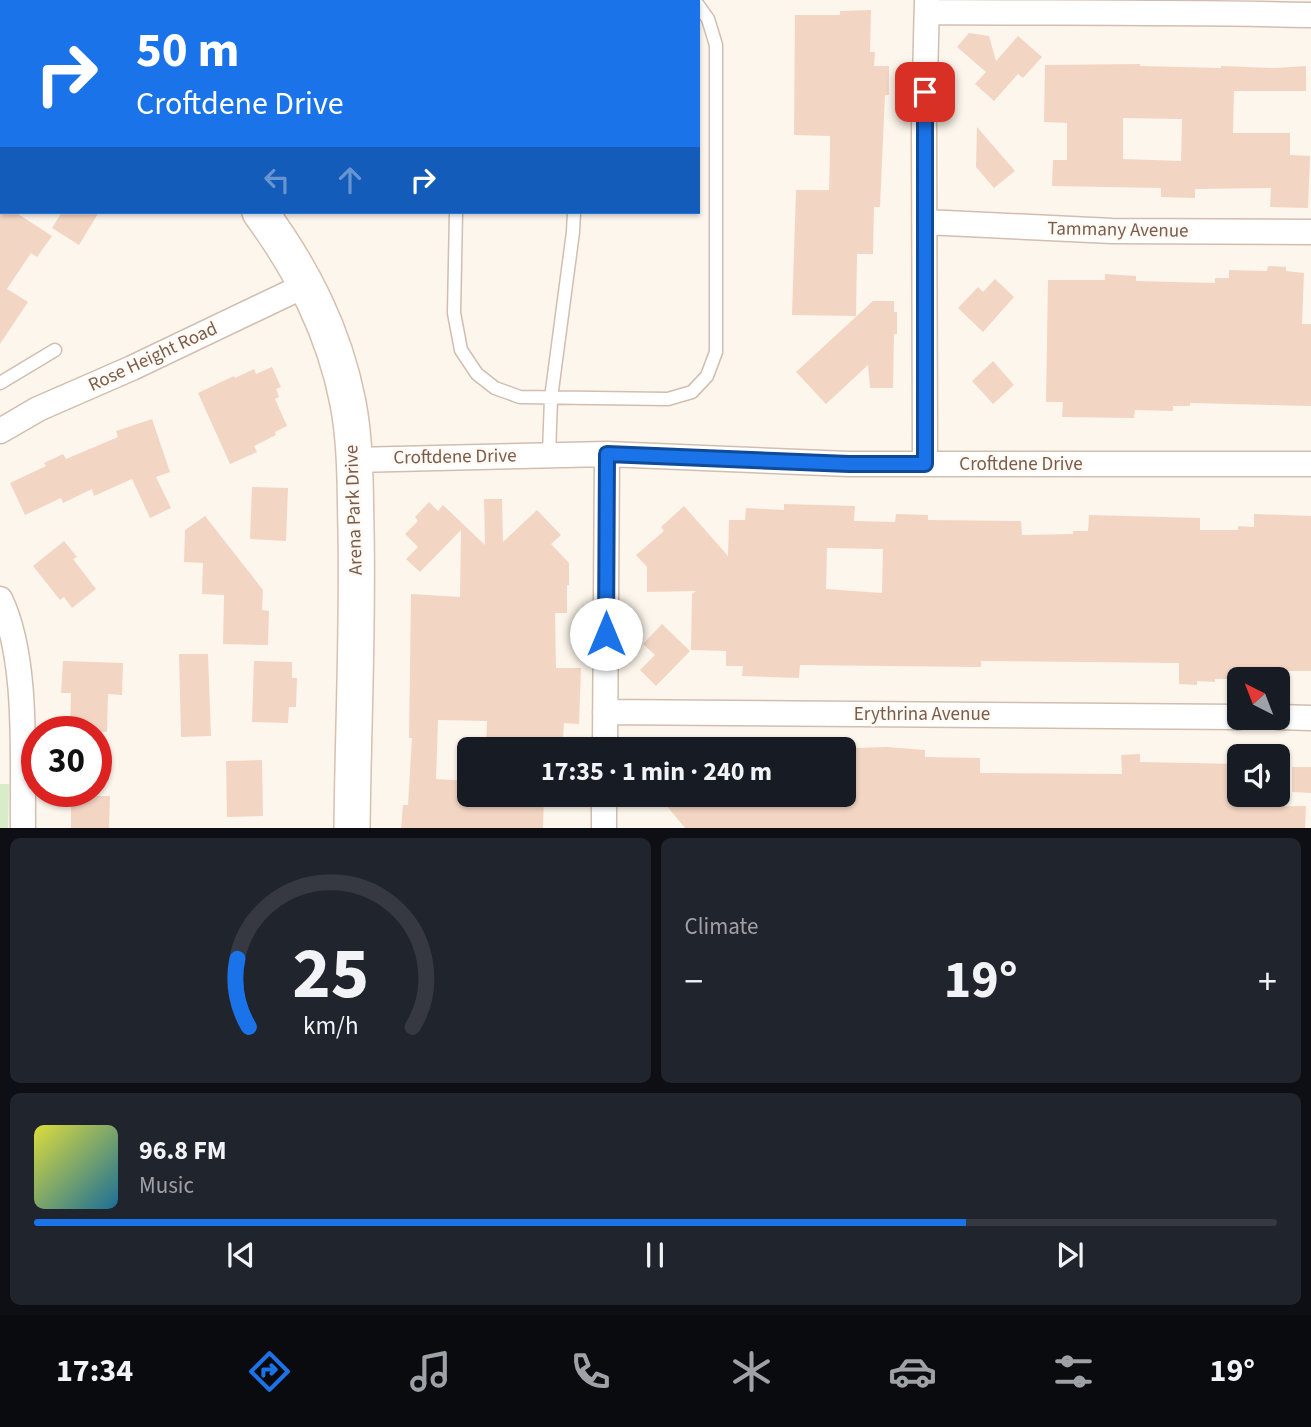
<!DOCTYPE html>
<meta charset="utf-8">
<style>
:root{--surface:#171b24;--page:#20242c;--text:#f1f3f6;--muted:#9ea1a6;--line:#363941;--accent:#1a73e8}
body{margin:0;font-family:"Source Sans 3",sans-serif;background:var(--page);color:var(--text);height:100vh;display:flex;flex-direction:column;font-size:26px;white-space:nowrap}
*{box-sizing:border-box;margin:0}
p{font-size:23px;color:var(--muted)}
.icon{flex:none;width:38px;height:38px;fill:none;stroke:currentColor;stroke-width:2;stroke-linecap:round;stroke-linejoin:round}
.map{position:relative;height:828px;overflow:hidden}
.drawer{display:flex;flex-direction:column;gap:10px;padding:10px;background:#0d0f14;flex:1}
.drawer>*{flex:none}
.hud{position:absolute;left:0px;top:0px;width:700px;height:214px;box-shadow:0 2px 5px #0004;background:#1a73e8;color:#fff;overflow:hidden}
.needle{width:46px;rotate:318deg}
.fabs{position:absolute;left:1227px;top:667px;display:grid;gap:14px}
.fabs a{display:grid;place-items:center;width:63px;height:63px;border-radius:10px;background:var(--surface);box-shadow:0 2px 5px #0004;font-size:35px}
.speed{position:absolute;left:21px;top:716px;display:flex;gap:14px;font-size:35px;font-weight:700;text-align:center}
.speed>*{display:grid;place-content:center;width:91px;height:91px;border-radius:50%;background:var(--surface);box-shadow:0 2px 5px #0004;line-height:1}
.speed .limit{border:10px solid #d22;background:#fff;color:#111}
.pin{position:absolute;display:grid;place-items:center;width:60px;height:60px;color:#fff;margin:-30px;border-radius:14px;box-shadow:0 4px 10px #0006}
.me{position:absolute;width:77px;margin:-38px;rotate:0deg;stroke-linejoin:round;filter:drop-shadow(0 0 5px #0008)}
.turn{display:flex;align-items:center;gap:24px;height:147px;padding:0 21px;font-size:32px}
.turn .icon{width:91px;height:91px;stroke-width:2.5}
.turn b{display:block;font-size:49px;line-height:60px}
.lanes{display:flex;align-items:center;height:66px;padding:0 21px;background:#0003;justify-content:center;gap:35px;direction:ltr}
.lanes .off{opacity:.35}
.big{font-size:52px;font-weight:700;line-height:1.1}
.drawer .card{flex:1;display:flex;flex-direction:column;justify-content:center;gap:10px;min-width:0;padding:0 24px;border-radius:10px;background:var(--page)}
.drawer .dial{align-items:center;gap:0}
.dial svg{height:182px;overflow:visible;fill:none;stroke:var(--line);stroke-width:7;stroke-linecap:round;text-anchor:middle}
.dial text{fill:var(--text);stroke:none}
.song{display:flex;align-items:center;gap:21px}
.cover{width:84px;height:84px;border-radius:10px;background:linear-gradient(135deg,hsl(60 70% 55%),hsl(200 70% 35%))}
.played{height:7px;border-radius:4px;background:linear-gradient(90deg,var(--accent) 75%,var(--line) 75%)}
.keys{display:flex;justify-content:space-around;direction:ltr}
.heat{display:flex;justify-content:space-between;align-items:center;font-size:38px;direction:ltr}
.drawer .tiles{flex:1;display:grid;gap:10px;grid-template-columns:1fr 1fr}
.card:last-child{grid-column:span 2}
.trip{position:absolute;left:457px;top:737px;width:399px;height:70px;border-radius:10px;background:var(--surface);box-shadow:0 2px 5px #0004;font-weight:700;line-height:70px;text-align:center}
.menu{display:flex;height:112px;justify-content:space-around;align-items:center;background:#090b0e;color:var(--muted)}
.menu .icon{width:49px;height:49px}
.menu .selected{color:var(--accent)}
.menu b{font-size:32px;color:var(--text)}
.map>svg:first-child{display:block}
.green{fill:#d8ecc9}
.building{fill:#f3d5c3;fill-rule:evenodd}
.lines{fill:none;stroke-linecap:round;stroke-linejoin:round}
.lane-casing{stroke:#d1beb0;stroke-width:15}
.street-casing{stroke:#d1beb0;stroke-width:27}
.secondary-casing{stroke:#d6c0b0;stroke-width:38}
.lane{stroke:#fff;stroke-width:12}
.street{stroke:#fff;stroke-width:24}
.secondary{stroke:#fff;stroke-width:35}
.route-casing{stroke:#114b97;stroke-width:18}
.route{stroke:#1a73e8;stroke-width:12}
.labels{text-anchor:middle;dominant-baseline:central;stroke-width:5;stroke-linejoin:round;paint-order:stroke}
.street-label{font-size:19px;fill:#7a5c4d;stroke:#fffaf3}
</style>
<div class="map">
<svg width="1311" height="829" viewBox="0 0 1311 829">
<rect width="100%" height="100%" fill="#fdf6ec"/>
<!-- green -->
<path class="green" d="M0,784H9L8,828H0Z"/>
<!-- building -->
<path class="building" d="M871,10L870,52H875L874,66H889V95H885L880,207H874L873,254H857L856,316L792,315L796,190H829L830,150V136L794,135L795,15H840V11Z
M969,33L989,36L996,61L1018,36L1042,57L1023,78L1018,74L994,101L975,84L986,72L957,47Z
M1140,64V66L1221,68V66L1275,68L1306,66V91H1234L1233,133H1290V155L1310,156L1308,208L1270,207L1271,188L1195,189V198L1161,197V188L1052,186L1053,160H1067V123L1044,122L1045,65ZM1123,118L1182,119L1181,161L1123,159Z
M977,127L1015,171L994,188L976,167Z
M0,212H15L52,236L37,257L31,253L7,289L28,302L0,344Z
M62,212H99L79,245L52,228Z
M1268,266L1286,267V271L1304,273L1302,324H1311V406L1190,403V406H1173V411L1135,410L1134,418L1062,417L1063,402H1046L1048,280H1105V274L1136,276V281L1215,283V278H1229V270L1267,271Z
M995,279L1014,297L983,332L958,308L978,287L983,292Z
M873,301H894V312H897V334H894L893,388H870L868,365L826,404L796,372Z
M993,361L1014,385L993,404L972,381Z
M272,367L281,387L276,389L279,397L275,399L287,426L275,432L276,435L254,446L257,452L230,464L198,393L234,376L235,378L254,369L256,374Z
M152,419L170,472L156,477L171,508L150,518L132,479L94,496L92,489L63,503L61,498L25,515L10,483L46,466L44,463L63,454L66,459L118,437L116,431Z
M252,487L288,488L286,541L250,539Z
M484,499H502L503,542L537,510L561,535L551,544L569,563V585H567V613H555L556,668H581L579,724L564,723L563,741L516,739L515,749H486L487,721L438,720L436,779L469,781V794H544L543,829H401L403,805H408L412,738H409L411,594L460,597L461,530L420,572L406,559L418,547L405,534L418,521L415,517L429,502L438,511L443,505L485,545Z
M784,504L855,506L854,521L895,522L896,514L928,515V520L1021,521L1022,535L1073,534V531H1088L1089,515L1200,518V530H1238V526L1254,527V514L1311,516V671H1269V679H1215V682L1197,681V685L1179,684V663L981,661V667L800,665L799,678L742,676L743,666H726V651L691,650L692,594L696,591L647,592V567L636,555L664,531L661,527L684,506L728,556L729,520H745L746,508L784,510ZM827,548L883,549L882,593L826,589Z
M205,516L263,590L262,610L269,611L268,645L223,644L224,595L202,594L203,563L184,562L185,530Z
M64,541L77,557L73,559L96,589L72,608L64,597L60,600L33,566Z
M662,624L690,651L656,686L640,670L655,655L643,644Z
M179,654H208L211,736L181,737Z
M63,661L123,663L122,695L108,694L107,732H70L71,693H61Z
M254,661L292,662V678H297L296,707H289L288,723L252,722Z
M887,747L925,750V757L980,758V773L1122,774L1121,755L1140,754V762L1239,764V807L1306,806L1305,829L685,828L657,794H714V803H796V794H844V760H854V748Z
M262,760L263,816L227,817L226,761Z
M1292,767H1311V793L1292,792Z
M71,796H110L109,829H71Z"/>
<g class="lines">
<defs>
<path id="lane" d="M309,2L310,0
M456,212L454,313L461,350L477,374L495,388L520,397L668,399L692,392L707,376L716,352V45L708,19L698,5
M0,383L55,350
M549,455L551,398L573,232L574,212"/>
<path id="street" d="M927,12C1055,13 1183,12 1311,15
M925,222L1112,231L1311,232
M0,431L38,409L132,368L308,284
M354,460L607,454L849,464H1311
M925,464L924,119L927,0
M0,599C29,658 22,762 23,829
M605,712L1239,717
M1278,717L1311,718
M605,749L607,454
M604,829V794"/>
<path id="secondary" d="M35,0L37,2
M260,212C303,271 334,331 348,403C356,445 355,489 356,531C358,630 353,729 352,829"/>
</defs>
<!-- lane casing -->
<use href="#lane" class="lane-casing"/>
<!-- street casing -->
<use href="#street" class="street-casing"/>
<!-- secondary casing -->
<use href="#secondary" class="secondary-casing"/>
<!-- lane -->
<use href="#lane" class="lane"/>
<!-- street -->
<use href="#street" class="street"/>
<!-- secondary -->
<use href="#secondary" class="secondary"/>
</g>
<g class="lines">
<defs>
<path id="route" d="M606,634L607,454L849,464H925V92"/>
</defs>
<!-- route casing -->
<use href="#route" class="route-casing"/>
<!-- route -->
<use href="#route" class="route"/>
</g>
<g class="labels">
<!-- street labels -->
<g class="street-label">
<text transform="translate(1118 230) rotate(1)">Tammany Avenue</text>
<text transform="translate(153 357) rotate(-25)">Rose Height Road</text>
<text transform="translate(455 457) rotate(-1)">Croftdene Drive</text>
<text x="1021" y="464">Croftdene Drive</text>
<text transform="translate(354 510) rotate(-92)">Arena Park Drive</text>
<text x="922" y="714">Erythrina Avenue</text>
</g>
</g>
</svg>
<div class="fabs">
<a><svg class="needle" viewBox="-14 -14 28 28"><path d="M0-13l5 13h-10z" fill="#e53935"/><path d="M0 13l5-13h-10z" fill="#9ea1a6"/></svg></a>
<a><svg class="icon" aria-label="sound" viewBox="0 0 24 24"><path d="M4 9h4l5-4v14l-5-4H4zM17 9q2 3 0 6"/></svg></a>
</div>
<div class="speed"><div class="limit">30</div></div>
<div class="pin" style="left:925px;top:92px;background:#d93025"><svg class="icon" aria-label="arrive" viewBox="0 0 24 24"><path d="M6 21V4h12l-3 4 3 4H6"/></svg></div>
<svg class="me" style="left:606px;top:634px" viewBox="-20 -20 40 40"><circle r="19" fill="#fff"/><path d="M0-13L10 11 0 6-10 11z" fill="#1a73e8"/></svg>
<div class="trip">17:35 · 1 min · 240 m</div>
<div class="hud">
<div class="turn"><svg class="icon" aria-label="right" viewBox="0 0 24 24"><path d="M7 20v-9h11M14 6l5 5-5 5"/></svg><div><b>50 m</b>Croftdene Drive</div></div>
<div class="lanes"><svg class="icon off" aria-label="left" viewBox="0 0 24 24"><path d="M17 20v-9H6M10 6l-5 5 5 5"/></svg><svg class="icon off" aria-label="ahead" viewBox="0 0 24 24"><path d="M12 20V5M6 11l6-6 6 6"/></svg><svg class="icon" aria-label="right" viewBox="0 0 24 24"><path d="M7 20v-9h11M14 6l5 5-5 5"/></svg></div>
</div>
</div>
<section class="drawer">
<div class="tiles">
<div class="card dial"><svg viewBox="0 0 100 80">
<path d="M14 69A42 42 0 1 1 86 69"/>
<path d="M14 69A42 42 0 0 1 9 39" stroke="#1a73e8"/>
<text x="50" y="56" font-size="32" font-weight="700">25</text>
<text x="50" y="72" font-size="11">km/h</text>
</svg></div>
<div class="card"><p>Climate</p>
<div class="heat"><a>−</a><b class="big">19°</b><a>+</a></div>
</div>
<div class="card">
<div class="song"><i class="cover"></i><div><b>96.8 FM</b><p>Music</p></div></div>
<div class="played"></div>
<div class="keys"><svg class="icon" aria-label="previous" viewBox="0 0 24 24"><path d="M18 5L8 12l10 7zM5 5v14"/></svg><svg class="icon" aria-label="pause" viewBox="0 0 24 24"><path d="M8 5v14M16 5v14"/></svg><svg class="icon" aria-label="next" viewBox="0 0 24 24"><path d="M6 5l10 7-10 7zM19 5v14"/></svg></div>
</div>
</div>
</section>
<nav class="menu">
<b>17:34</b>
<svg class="icon selected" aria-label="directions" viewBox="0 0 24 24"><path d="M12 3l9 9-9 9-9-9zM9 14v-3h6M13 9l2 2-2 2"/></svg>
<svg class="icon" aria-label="music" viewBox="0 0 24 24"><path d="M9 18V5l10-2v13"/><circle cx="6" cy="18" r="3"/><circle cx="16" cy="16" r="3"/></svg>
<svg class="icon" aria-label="phone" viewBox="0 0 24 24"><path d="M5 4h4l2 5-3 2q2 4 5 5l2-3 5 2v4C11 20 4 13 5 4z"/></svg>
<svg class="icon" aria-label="climate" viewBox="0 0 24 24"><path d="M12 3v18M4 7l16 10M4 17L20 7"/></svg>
<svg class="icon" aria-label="car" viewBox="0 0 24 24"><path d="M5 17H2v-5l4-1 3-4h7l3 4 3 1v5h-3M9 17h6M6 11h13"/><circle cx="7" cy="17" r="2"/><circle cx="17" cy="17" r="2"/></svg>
<svg class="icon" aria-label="filters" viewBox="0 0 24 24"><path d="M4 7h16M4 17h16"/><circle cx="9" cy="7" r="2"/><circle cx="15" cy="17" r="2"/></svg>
<b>19°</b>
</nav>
